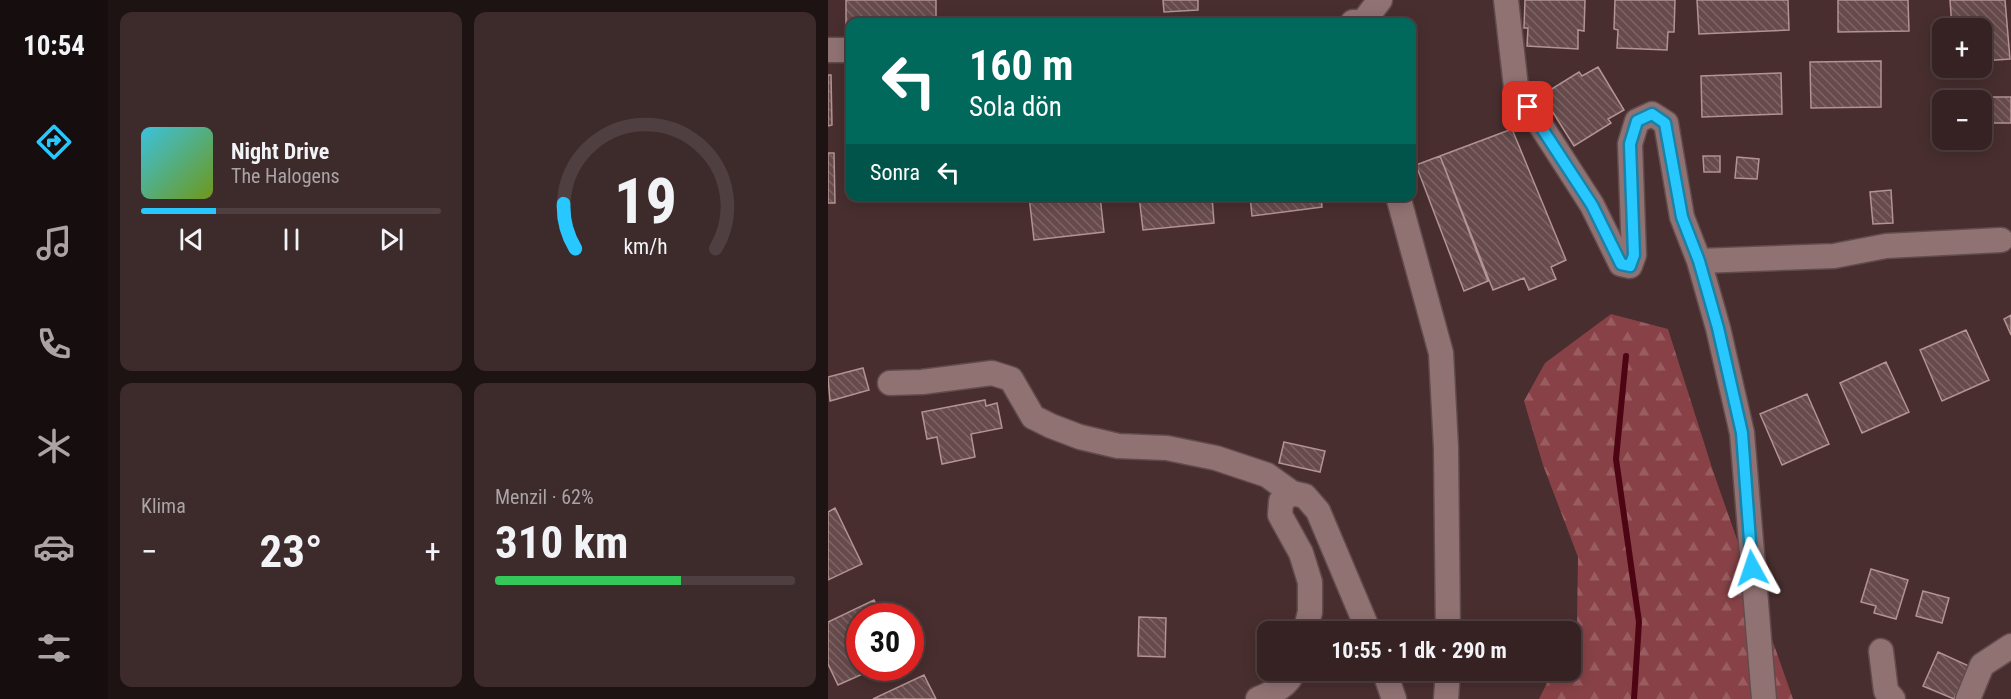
<!DOCTYPE html>
<html lang="tr">
<meta charset="utf-8">
<style>
:root{--surface:#362223;--page:#3d2a2b;--text:#f1f3f6;--muted:#aaa4a6;--line:#503f41;--accent:#27c8ff}
body{margin:0;font-family:"Roboto Condensed",sans-serif;background:var(--page);color:var(--text);height:100vh;display:flex;flex-direction:column;font-size:22px;white-space:nowrap}
*{box-sizing:border-box;margin:0}
p{font-size:20px;color:var(--muted)}
.icon{flex:none;width:33px;height:33px;fill:none;stroke:currentColor;stroke-width:2;stroke-linecap:round;stroke-linejoin:round}
.map{position:relative;flex:1;overflow:hidden}
.panel{display:flex;flex-direction:column;gap:12px;padding:12px;background:#1e1313;width:720px}
.panel>*{flex:none}
.banner{position:absolute;left:18px;top:18px;width:570px;height:183px;border-radius:12px;box-shadow:0 3px 15px #0003,0 0 0 2px var(--line);background:#00695c;color:#fff;overflow:hidden}
.buttons{position:absolute;left:1104px;top:18px;display:grid;gap:12px}
.buttons a{display:grid;place-items:center;width:60px;height:60px;border-radius:12px;background:var(--surface);box-shadow:0 3px 15px #0003,0 0 0 2px var(--line);font-size:30px}
.speed{position:absolute;left:18px;top:603px;display:flex;gap:12px;font-size:30px;font-weight:700;text-align:center}
.speed>*{display:grid;place-content:center;width:78px;height:78px;border-radius:50%;background:var(--surface);box-shadow:0 3px 15px #0003,0 0 0 2px var(--line);line-height:1}
.speed .limit{border:9px solid #d22;background:#fff;color:#111}
.pin{position:absolute;display:grid;place-items:center;width:51px;height:51px;color:#fff;margin:-26px;border-radius:12px;box-shadow:0 3px 9px #0006}
.me{position:absolute;width:66px;margin:-33px;rotate:355deg;stroke-linejoin:round;filter:drop-shadow(0 0 4px #0008)}
.turn{display:flex;align-items:center;gap:21px;height:126px;padding:0 24px;font-size:27px}
.turn .icon{width:78px;height:78px;stroke-width:2.5}
.turn b{display:block;font-size:42px;line-height:51px}
.then{display:flex;align-items:center;height:57px;padding:0 24px;background:#0003;gap:12px;font-size:22px}
.big{font-size:45px;font-weight:700;line-height:1.1}
.panel .widget{flex:1;display:flex;flex-direction:column;justify-content:center;gap:9px;min-width:0;padding:0 21px;border-radius:12px;background:var(--page)}
.panel .dial{align-items:center;gap:0}
.dial svg{height:156px;overflow:visible;fill:none;stroke:var(--line);stroke-width:7;stroke-linecap:round;text-anchor:middle}
.dial text{fill:var(--text);stroke:none}
.song{display:flex;align-items:center;gap:18px}
.cover{width:72px;height:72px;border-radius:9px;background:linear-gradient(135deg,hsl(190 70% 55%),hsl(80 70% 35%))}
.played{height:6px;border-radius:3px;background:linear-gradient(90deg,var(--accent) 25%,var(--line) 25%)}
.keys{display:flex;justify-content:space-around;direction:ltr}
.heat{display:flex;justify-content:space-between;align-items:center;font-size:33px;direction:ltr}
.charge{height:9px;border-radius:4px;background:linear-gradient(90deg,#34c759 62%,var(--line) 0)}
.panel .tiles{flex:1;display:grid;gap:12px;grid-template-columns:repeat(2,1fr)}
.trip{position:absolute;left:429px;top:621px;width:324px;height:60px;border-radius:12px;background:var(--surface);box-shadow:0 3px 15px #0003,0 0 0 2px var(--line);font-weight:700;line-height:60px;text-align:center}
main{display:flex;flex:1;min-height:0}
.tabs{display:flex;flex-direction:column;width:108px;justify-content:space-around;align-items:center;background:#160e0e;color:var(--muted)}
.tabs .icon{width:42px;height:42px}
.tabs .active{color:var(--accent)}
.tabs b{font-size:27px;color:var(--text)}
.map>svg:first-child{display:block}
.forest{fill:url(#forest-firs)}
.lines{fill:none;stroke-linecap:round;stroke-linejoin:round}
.stream{stroke:#4d0513;stroke-width:6}
.building{fill:url(#building-back-hatch);stroke:#b39393;stroke-width:1.5}
.minor-casing{stroke:#614c4d;stroke-width:27}
.minor{stroke:#917273;stroke-width:24}
.route-casing{stroke:#1982a6;stroke-width:15}
.route{stroke:#27c8ff;stroke-width:10}
</style>
<main>
<nav class="tabs">
<b>10:54</b>
<svg class="icon active" aria-label="directions" viewBox="0 0 24 24"><path d="M12 3l9 9-9 9-9-9zM9 14v-3h6M13 9l2 2-2 2"/></svg>
<svg class="icon" aria-label="music" viewBox="0 0 24 24"><path d="M9 18V5l10-2v13"/><circle cx="6" cy="18" r="3"/><circle cx="16" cy="16" r="3"/></svg>
<svg class="icon" aria-label="phone" viewBox="0 0 24 24"><path d="M5 4h4l2 5-3 2q2 4 5 5l2-3 5 2v4C11 20 4 13 5 4z"/></svg>
<svg class="icon" aria-label="climate" viewBox="0 0 24 24"><path d="M12 3v18M4 7l16 10M4 17L20 7"/></svg>
<svg class="icon" aria-label="car" viewBox="0 0 24 24"><path d="M5 17H2v-5l4-1 3-4h7l3 4 3 1v5h-3M9 17h6M6 11h13"/><circle cx="7" cy="17" r="2"/><circle cx="17" cy="17" r="2"/></svg>
<svg class="icon" aria-label="filters" viewBox="0 0 24 24"><path d="M4 7h16M4 17h16"/><circle cx="9" cy="7" r="2"/><circle cx="15" cy="17" r="2"/></svg>
</nav>
<section class="panel">
<div class="tiles">
<div class="widget">
<div class="song"><i class="cover"></i><div><b>Night Drive</b><p>The Halogens</p></div></div>
<div class="played"></div>
<div class="keys"><svg class="icon" aria-label="previous" viewBox="0 0 24 24"><path d="M18 5L8 12l10 7zM5 5v14"/></svg><svg class="icon" aria-label="pause" viewBox="0 0 24 24"><path d="M8 5v14M16 5v14"/></svg><svg class="icon" aria-label="next" viewBox="0 0 24 24"><path d="M6 5l10 7-10 7zM19 5v14"/></svg></div>
</div>
<div class="widget dial"><svg viewBox="0 0 100 80">
<path d="M14 69A42 42 0 1 1 86 69"/>
<path d="M14 69A42 42 0 0 1 8 46" stroke="#27c8ff"/>
<text x="50" y="56" font-size="32" font-weight="700">19</text>
<text x="50" y="72" font-size="11">km/h</text>
</svg></div>
<div class="widget"><p>Klima</p>
<div class="heat"><a>−</a><b class="big">23°</b><a>+</a></div>
</div>
<div class="widget"><p>Menzil · 62%</p><b class="big">310 km</b><div class="charge"></div></div>
</div>
</section>
<div class="map">
<svg width="1183" height="699" viewBox="0 0 1183 699">
<defs>
<pattern id="forest-firs" width="22" height="20" patternUnits="userSpaceOnUse" patternTransform="scale(1.5)"><rect width="22" height="20" fill="#884247"/><path d="M5 1l3.5 6h-7zM16 11l3.5 6h-7z" fill="#995d61"/></pattern>
<pattern id="building-back-hatch" width="6" height="6" patternUnits="userSpaceOnUse" patternTransform="scale(1.5)"><rect width="6" height="6" fill="#674b4c"/><path d="M-1 5l2 2M0 0l6 6M5-1l2 2" fill="none" stroke="#7d6465"/></pattern>
</defs>
<rect width="100%" height="100%" fill="#482e2f"/>
<!-- forest -->
<path class="forest" d="M783,314L840,329L885,471L965,699H711L725,671L742,670L743,634L749,621L750,557L715,465L696,401L717,363Z"/>
<g class="lines">
<!-- stream -->
<path class="stream" d="M798,356L788,459L811,622L806,699"/>
</g>
<!-- building -->
<path class="building" d="M18,0H108V22H22V27H18Z
M335,0H370V10L336,12Z
M697,0H757L756,31L750,30V49L699,46L700,28H696Z
M787,0H847L846,32H840L839,50L789,48L790,30L786,29Z
M869,0H960L961,30L871,34Z
M1010,0H1080L1081,31L1010,32Z
M1122,0H1177L1182,59L1154,61V28H1124Z
M1053,61V107L983,108L982,62Z
M770,67L796,110L780,119L783,123L746,146L714,95L751,72L754,76Z
M953,73L954,114L874,117L873,76Z
M0,75H3L4,125L0,126Z
M1115,97H1183V123H1154V100H1115Z
M684,129L738,260L723,267L728,279L701,290L696,278L665,290L612,156Z
M0,153H6L7,203H0Z
M612,156L660,281L636,291L588,165Z
M875,156H892V172H876Z
M909,157L931,159L929,179L907,178Z
M1063,190L1065,223L1045,224L1042,192Z
M201,196H272L276,232L206,240Z
M311,196H384L386,223L315,230Z
M422,196H493L494,207L424,216Z
M1183,315V335L1176,319Z
M1138,330L1161,380L1114,401L1092,350Z
M1058,362L1081,412L1034,433L1012,383Z
M35,368L41,390L2,401L0,377Z
M979,394L1001,444L954,465L932,414Z
M157,400L158,406L169,403L174,428L143,434L147,457L114,464L109,437L99,439L94,412Z
M456,442L497,451L492,472L451,463Z
M7,508L34,564L0,580V512Z
M1043,569L1080,580L1068,619L1046,613L1048,606L1033,602Z
M1095,591L1121,598L1114,623L1088,616Z
M46,600L54,616H32V668H48L10,685L0,664V622Z
M311,617L338,618L337,657L310,656Z
M1110,652L1141,666L1126,699L1095,686Z
M96,675L108,699H45Z"/>
<g class="lines">
<defs>
<path id="minor" d="M678,0L688,87L764,205L793,264L802,266L806,255L802,144L809,121L824,114L838,123L854,217L871,261L890,328L914,433L936,699
M525,22H535L552,0
M0,50H22
M570,196L613,353L618,448L620,632
M871,261L1006,256L1058,246L1173,240
M62,383L94,382L164,373L183,379L205,417L223,426L252,437L290,446L339,448L388,458L439,475L464,493
M477,632L482,612V582L473,553L452,515L453,501L464,493L477,496L490,511L541,632
M1053,651L1058,691L1065,699
M556,670L566,699
M430,699C444,693 461,686 466,670
M618,699L620,670
M1140,699L1154,665L1183,646"/>
</defs>
<!-- minor casing -->
<use href="#minor" class="minor-casing"/>
<!-- minor -->
<use href="#minor" class="minor"/>
</g>
<g class="lines">
<defs>
<path id="route" d="M700,107L764,205L793,264L802,266L806,255L802,144L809,121L824,114L837,123L854,217L871,261L890,328L914,433L924,568"/>
</defs>
<!-- route casing -->
<use href="#route" class="route-casing"/>
<!-- route -->
<use href="#route" class="route"/>
</g>
</svg>
<div class="buttons">
<a>+</a>
<a>−</a>
</div>
<div class="speed"><div class="limit">30</div></div>
<div class="pin" style="left:700px;top:107px;background:#d93025"><svg class="icon" aria-label="arrive" viewBox="0 0 24 24"><path d="M6 21V4h12l-3 4 3 4H6"/></svg></div>
<svg class="me" style="left:924px;top:568px" viewBox="-20 -20 40 40"><path d="M0-17L14 15 0 8-14 15z" fill="#27c8ff" stroke="#fff" stroke-width="4"/></svg>
<div class="trip">10:55 · 1 dk · 290 m</div>
<div class="banner">
<div class="turn"><svg class="icon" aria-label="left" viewBox="0 0 24 24"><path d="M17 20v-9H6M10 6l-5 5 5 5"/></svg><div><b>160 m</b>Sola dön</div></div>
<div class="then">Sonra<svg class="icon" aria-label="left" viewBox="0 0 24 24"><path d="M17 20v-9H6M10 6l-5 5 5 5"/></svg></div>
</div>
</div>
</main>
